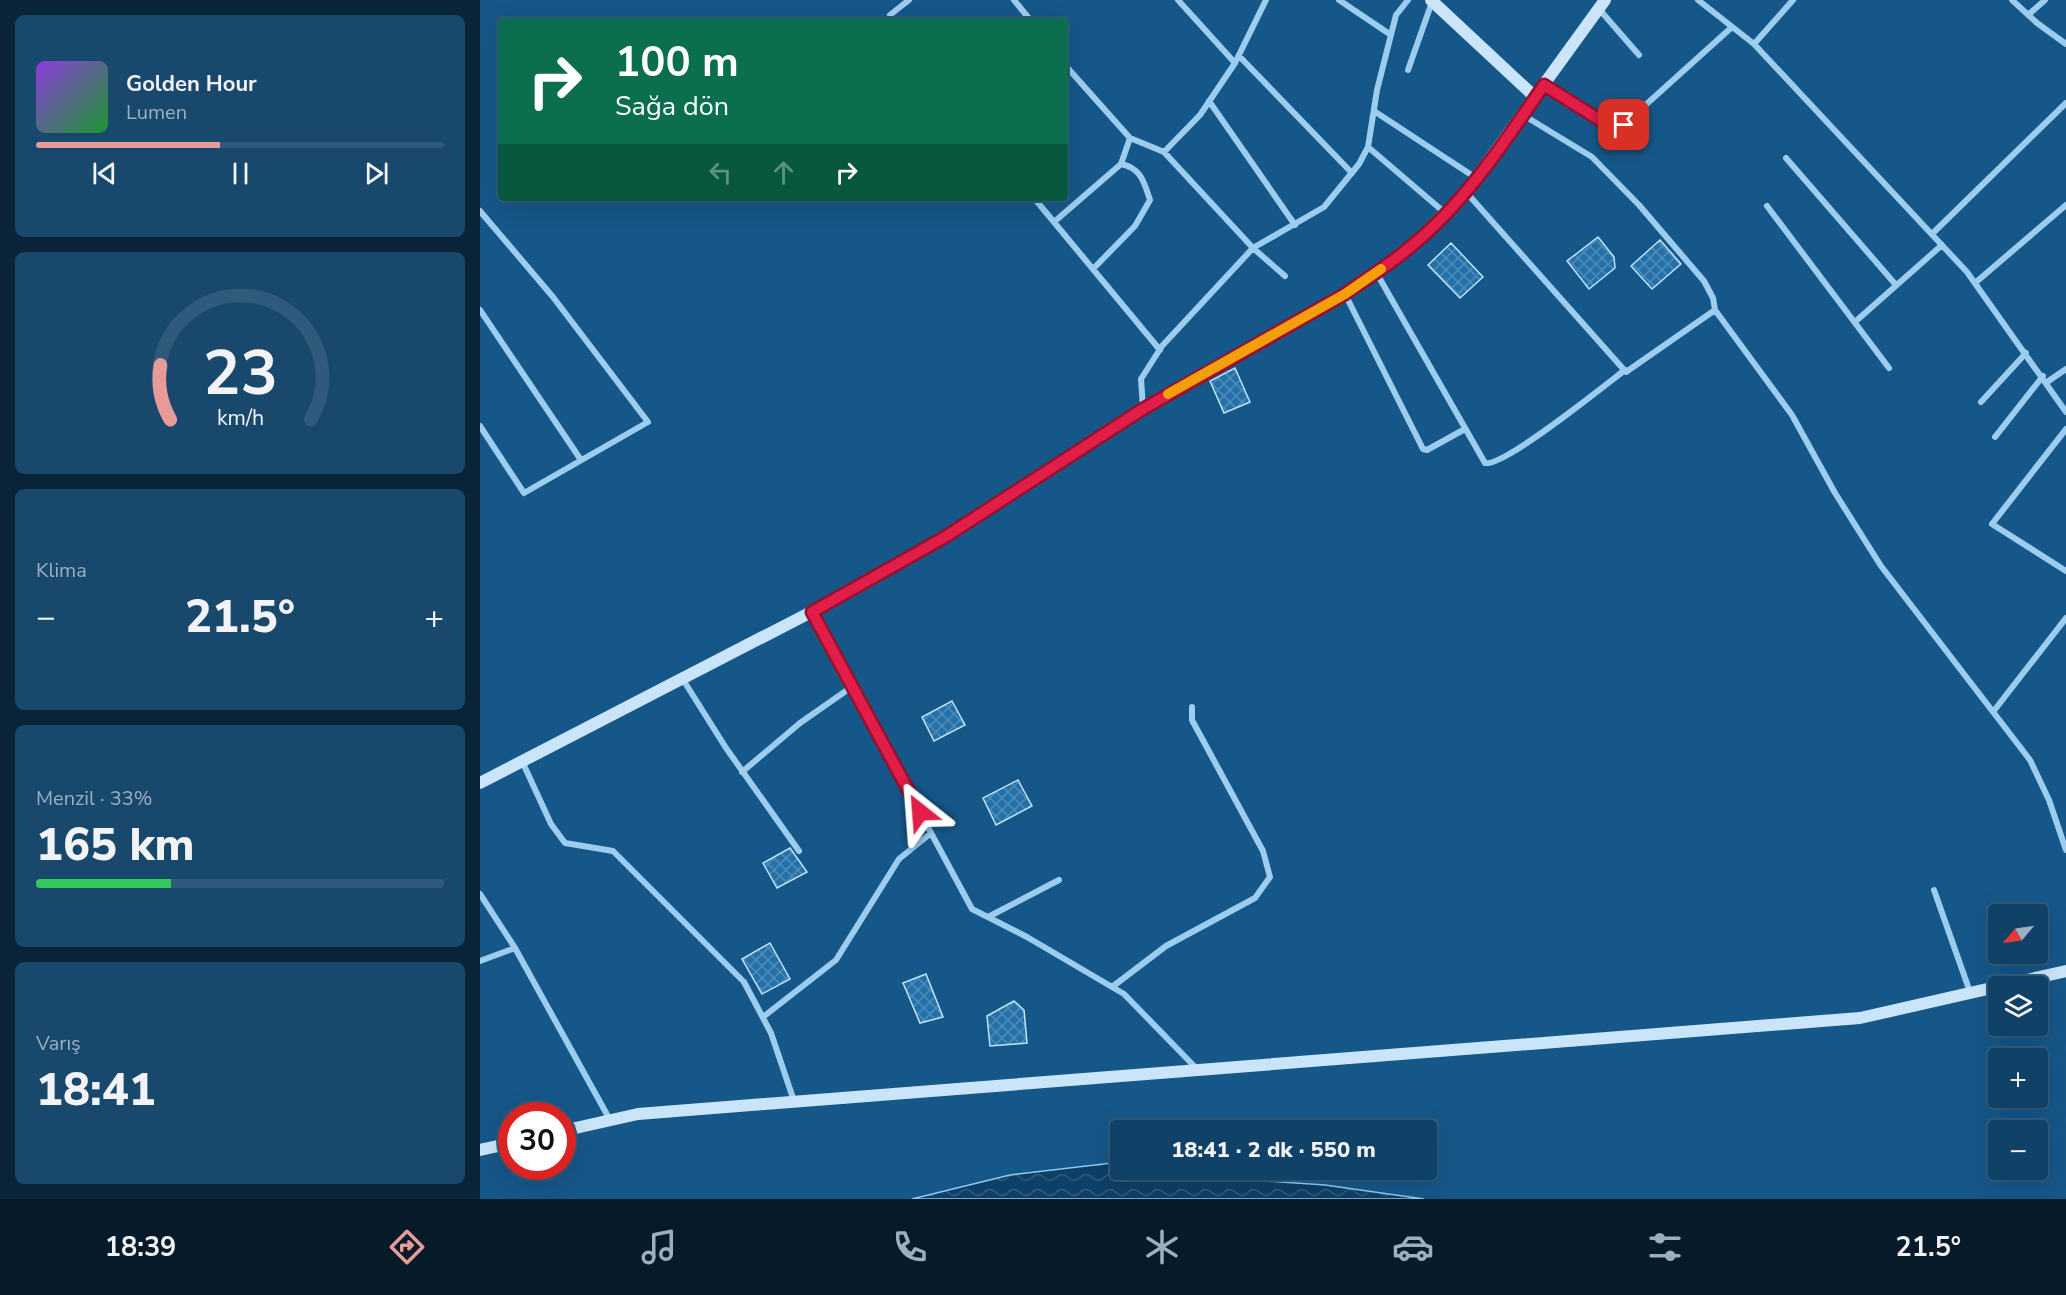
<!DOCTYPE html>
<html lang="tr">
<meta charset="utf-8">
<style>
:root{--surface:#104167;--page:#19486d;--text:#f1f3f6;--muted:#9cafc0;--line:#305a7b;--accent:#e69b98}
body{margin:0;font-family:"Nunito Sans",sans-serif;background:var(--page);color:var(--text);height:100vh;display:flex;flex-direction:column;font-size:22px;white-space:nowrap}
*{box-sizing:border-box;margin:0}
p{font-size:20px;color:var(--muted)}
.icon{flex:none;width:33px;height:33px;fill:none;stroke:currentColor;stroke-width:2;stroke-linecap:round;stroke-linejoin:round}
.map{position:relative;flex:1;overflow:hidden}
.sheet{display:flex;flex-direction:column;gap:15px;padding:15px;background:#092439;width:480px}
.sheet>*{flex:none}
.guide{position:absolute;left:18px;top:18px;width:570px;height:183px;border-radius:6px;box-shadow:0 6px 24px #0002,0 0 0 2px var(--line);background:#0b6e4f;color:#fff;overflow:hidden}
.needle{width:39px;rotate:241deg}
.buttons{position:absolute;left:1508px;top:904px;display:grid;gap:12px}
.buttons a{display:grid;place-items:center;width:60px;height:60px;border-radius:6px;background:var(--surface);box-shadow:0 6px 24px #0002,0 0 0 2px var(--line);font-size:30px}
.speed{position:absolute;left:18px;top:1102px;display:flex;gap:12px;font-size:30px;font-weight:700;text-align:center}
.speed>*{display:grid;place-content:center;width:78px;height:78px;border-radius:50%;background:var(--surface);box-shadow:0 6px 24px #0002,0 0 0 2px var(--line);line-height:1}
.speed .limit{border:9px solid #d22;background:#fff;color:#111}
.pin{position:absolute;display:grid;place-items:center;width:51px;height:51px;color:#fff;margin:-26px;border-radius:12px;box-shadow:0 3px 9px #0006}
.me{position:absolute;width:66px;margin:-33px;rotate:332deg;stroke-linejoin:round;filter:drop-shadow(0 0 4px #0008)}
.turn{display:flex;align-items:center;gap:21px;height:126px;padding:0 18px;font-size:27px}
.turn .icon{width:78px;height:78px;stroke-width:2.5}
.turn b{display:block;font-size:42px;line-height:51px}
.lanes{display:flex;align-items:center;height:57px;padding:0 18px;background:#0003;justify-content:center;gap:30px;direction:ltr}
.lanes .off{opacity:.35}
.big{font-size:45px;font-weight:800;line-height:1.1}
.sheet .tile{flex:1;display:flex;flex-direction:column;justify-content:center;gap:9px;min-width:0;padding:0 21px;border-radius:9px;background:var(--page)}
.sheet .dial{align-items:center;gap:0}
.dial svg{height:156px;overflow:visible;fill:none;stroke:var(--line);stroke-width:7;stroke-linecap:round;text-anchor:middle}
.dial text{fill:var(--text);stroke:none}
.song{display:flex;align-items:center;gap:18px}
.cover{width:72px;height:72px;border-radius:9px;background:linear-gradient(135deg,hsl(270 70% 55%),hsl(130 70% 35%))}
.played{height:6px;border-radius:3px;background:linear-gradient(90deg,var(--accent) 45%,var(--line) 45%)}
.keys{display:flex;justify-content:space-around;direction:ltr}
.heat{display:flex;justify-content:space-between;align-items:center;font-size:33px;direction:ltr}
.charge{height:9px;border-radius:4px;background:linear-gradient(90deg,#34c759 33%,var(--line) 0)}
.trip{position:absolute;left:630px;top:1120px;width:327px;height:60px;border-radius:6px;background:var(--surface);box-shadow:0 6px 24px #0002,0 0 0 2px var(--line);font-weight:800;line-height:60px;text-align:center}
.dock{display:flex;height:96px;justify-content:space-around;align-items:center;background:#061a29;color:var(--muted)}
.dock .icon{width:42px;height:42px}
.dock .on{color:var(--accent)}
.dock b{font-size:27px;color:var(--text)}
main{display:flex;flex:1;min-height:0}
.map>svg:first-child{display:block}
.water{fill:url(#water-waves);stroke:#8fcaf2;stroke-width:1.5}
.building{fill:url(#building-cross-hatch);stroke:#c2e4fb;stroke-width:1.5}
.lines{fill:none;stroke-linecap:round;stroke-linejoin:round}
.minor{stroke:#9ccdef;stroke-width:6}
.secondary{stroke:#cae5fa;stroke-width:12}
.route-casing{stroke:#92132f;stroke-width:15}
.route{stroke:#e11d48;stroke-width:10}
.slow{stroke:#f59e0b;stroke-width:10}
</style>
<main>
<section class="sheet">
<div class="tile">
<div class="song"><i class="cover"></i><div><b>Golden Hour</b><p>Lumen</p></div></div>
<div class="played"></div>
<div class="keys"><svg class="icon" aria-label="previous" viewBox="0 0 24 24"><path d="M18 5L8 12l10 7zM5 5v14"/></svg><svg class="icon" aria-label="pause" viewBox="0 0 24 24"><path d="M8 5v14M16 5v14"/></svg><svg class="icon" aria-label="next" viewBox="0 0 24 24"><path d="M6 5l10 7-10 7zM19 5v14"/></svg></div>
</div>
<div class="tile dial"><svg viewBox="0 0 100 80">
<path d="M14 69A42 42 0 1 1 86 69"/>
<path d="M14 69A42 42 0 0 1 9 41" stroke="#e69b98"/>
<text x="50" y="56" font-size="32" font-weight="700">23</text>
<text x="50" y="72" font-size="11">km/h</text>
</svg></div>
<div class="tile"><p>Klima</p>
<div class="heat"><a>−</a><b class="big">21.5°</b><a>+</a></div>
</div>
<div class="tile"><p>Menzil · 33%</p><b class="big">165 km</b><div class="charge"></div></div>
<div class="tile"><p>Varış</p><b class="big">18:41</b></div>
</section>
<div class="map">
<svg width="1586" height="1199" viewBox="0 0 1586 1199">
<defs>
<pattern id="water-waves" width="16" height="10" patternUnits="userSpaceOnUse" patternTransform="scale(1.5)"><rect width="16" height="10" fill="#0e3f66"/><path d="M0 5q4-4 8 0t8 0" fill="none" stroke="#325c7d"/></pattern>
<pattern id="building-cross-hatch" width="8" height="8" patternUnits="userSpaceOnUse" patternTransform="scale(1.5)"><rect width="8" height="8" fill="#2470a8"/><path d="M0 0l8 8M0 8l8-8" fill="none" stroke="#508db9"/></pattern>
</defs>
<rect width="100%" height="100%" fill="#165789"/>
<!-- water -->
<path class="water" d="M640,1162V1170H719L757,1179L845,1185L944,1199H432L530,1175Z"/>
<!-- building -->
<path class="building" d="M1118,237L1134,257L1135,268L1109,289L1087,261Z
M1180,240L1201,264L1172,289L1151,266Z
M971,243L1003,277L980,298L948,265Z
M755,368L770,402L744,413L730,381Z
M472,701L485,725L454,741L442,717Z
M538,780L552,806L516,825L503,798Z
M310,848L327,872L297,888L283,863Z
M290,943L310,979L282,994L262,959Z
M446,974L463,1017L440,1023L423,983Z
M534,1001L544,1010L547,1043L510,1046L507,1016Z"/>
<g class="lines">
<!-- minor -->
<path class="minor" d="M534,0L551,21
M698,0L755,63
M859,0L911,35
M1218,0L1274,44L1487,272L1586,412
M1532,0L1557,23L1586,44
M1119,9L1159,55
M1548,15L1565,0
M415,21L410,15L429,0
M1274,44L1313,0
M759,56L872,173
M585,65L650,138L684,152L773,248L805,276
M928,70L952,2
M1064,85L1128,125L1140,128L1252,27
M729,101L815,225
M894,111L996,178
M888,147L964,212
M684,152L720,115L755,63L786,0
M1306,158L1416,285
M986,192L1146,372L1235,310L1233,298L1224,281L1159,205L1112,157L1043,115
M554,198L680,350
M1287,206L1409,368
M0,211L73,297L168,422L44,493L0,426
M574,222L641,164L650,138
M1452,234L1586,103
M613,269L655,226L670,200C664,182 661,168 641,164
M896,272L1005,463C1024,467 1124,386 1145,370
M1495,283L1586,205
M865,294L943,449L947,450L985,429
M0,310L101,460
M1235,310L1312,415L1355,493L1401,566L1550,760L1569,800L1586,850
M1376,321L1462,245
M1567,382L1586,369
M1501,402L1546,353
M663,408L661,379L682,346L773,248L844,207L879,164L888,147L897,90L916,15L928,0
M1586,429L1512,524L1586,571
M1515,437L1563,376
M332,612L492,909L547,937L644,994L717,1069
M202,678L246,748L319,851
M1513,712L1586,618
M42,761L71,824L85,843L133,851L264,982L291,1033L314,1101
M262,772L320,723L373,686
M1454,890L1490,992
M0,894L35,948L130,1120
M508,917L579,880
M0,961L35,948
M632,987L686,946L775,898L790,877L783,851L712,720V707
M283,1017L356,960L419,859L451,833"/>
<!-- secondary -->
<path class="secondary" d="M951,0L1055,97
M0,783L368,593L465,537L663,409L865,294L930,248L986,192L1125,0
M82,1131L158,1114L1380,1018L1586,971
M0,1150L32,1143"/>
</g>
<g class="lines">
<defs>
<path id="route" d="M440,812L332,612L465,537L663,409L865,294C886,279 909,265 929,248C984,204 1024,143 1064,85L1128,125L1140,128L1144,125"/>
</defs>
<!-- route casing -->
<use href="#route" class="route-casing"/>
<!-- route -->
<use href="#route" class="route"/>
<!-- slow -->
<path class="slow" d="M688,394L865,294L901,269"/>
</g>
</svg>
<div class="buttons">
<a><svg class="needle" viewBox="-14 -14 28 28"><path d="M0-13l5 13h-10z" fill="#e53935"/><path d="M0 13l5-13h-10z" fill="#9cafc0"/></svg></a>
<a><svg class="icon" aria-label="layers" viewBox="0 0 24 24"><path d="M12 4l9 5-9 5-9-5zM3 14l9 5 9-5"/></svg></a>
<a>+</a>
<a>−</a>
</div>
<div class="speed"><div class="limit">30</div></div>
<div class="pin" style="left:1144px;top:125px;background:#d93025"><svg class="icon" aria-label="arrive" viewBox="0 0 24 24"><path d="M6 21V4h12l-3 4 3 4H6"/></svg></div>
<svg class="me" style="left:440px;top:812px" viewBox="-20 -20 40 40"><path d="M0-17L14 15 0 8-14 15z" fill="#e11d48" stroke="#fff" stroke-width="4"/></svg>
<div class="trip">18:41 · 2 dk · 550 m</div>
<div class="guide">
<div class="turn"><svg class="icon" aria-label="right" viewBox="0 0 24 24"><path d="M7 20v-9h11M14 6l5 5-5 5"/></svg><div><b>100 m</b>Sağa dön</div></div>
<div class="lanes"><svg class="icon off" aria-label="left" viewBox="0 0 24 24"><path d="M17 20v-9H6M10 6l-5 5 5 5"/></svg><svg class="icon off" aria-label="ahead" viewBox="0 0 24 24"><path d="M12 20V5M6 11l6-6 6 6"/></svg><svg class="icon" aria-label="right" viewBox="0 0 24 24"><path d="M7 20v-9h11M14 6l5 5-5 5"/></svg></div>
</div>
</div>
</main>
<nav class="dock">
<b>18:39</b>
<svg class="icon on" aria-label="directions" viewBox="0 0 24 24"><path d="M12 3l9 9-9 9-9-9zM9 14v-3h6M13 9l2 2-2 2"/></svg>
<svg class="icon" aria-label="music" viewBox="0 0 24 24"><path d="M9 18V5l10-2v13"/><circle cx="6" cy="18" r="3"/><circle cx="16" cy="16" r="3"/></svg>
<svg class="icon" aria-label="phone" viewBox="0 0 24 24"><path d="M5 4h4l2 5-3 2q2 4 5 5l2-3 5 2v4C11 20 4 13 5 4z"/></svg>
<svg class="icon" aria-label="climate" viewBox="0 0 24 24"><path d="M12 3v18M4 7l16 10M4 17L20 7"/></svg>
<svg class="icon" aria-label="car" viewBox="0 0 24 24"><path d="M5 17H2v-5l4-1 3-4h7l3 4 3 1v5h-3M9 17h6M6 11h13"/><circle cx="7" cy="17" r="2"/><circle cx="17" cy="17" r="2"/></svg>
<svg class="icon" aria-label="filters" viewBox="0 0 24 24"><path d="M4 7h16M4 17h16"/><circle cx="9" cy="7" r="2"/><circle cx="15" cy="17" r="2"/></svg>
<b>21.5°</b>
</nav>
